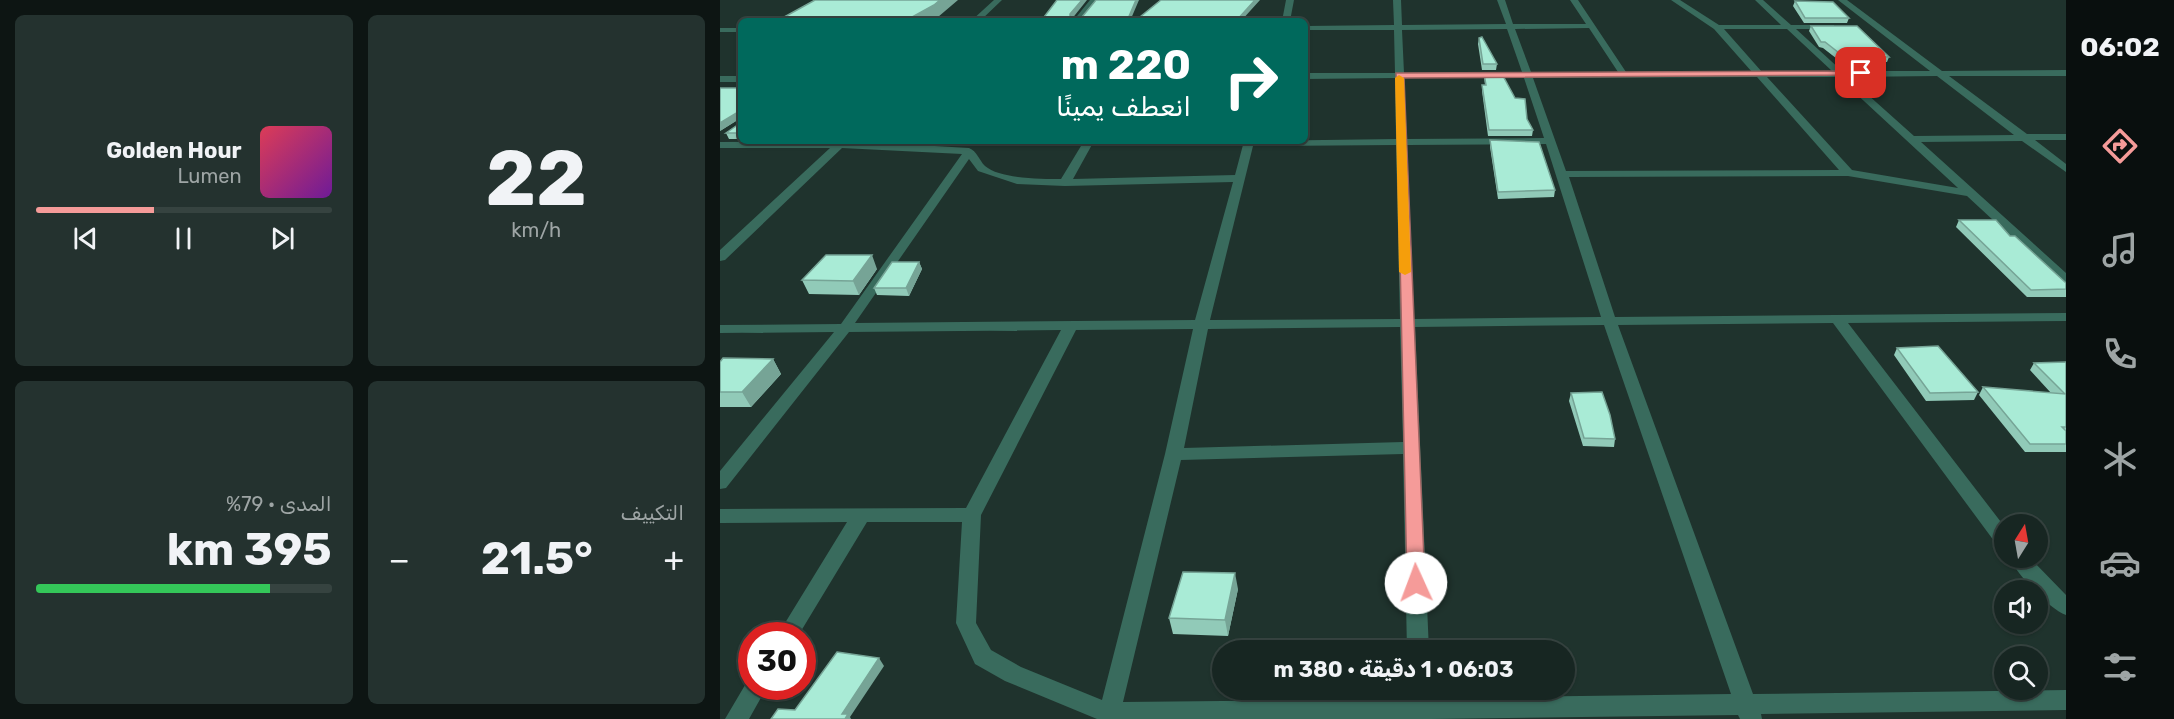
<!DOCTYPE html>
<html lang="ar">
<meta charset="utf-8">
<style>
:root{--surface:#172622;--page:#24322f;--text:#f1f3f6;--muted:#9ea5a5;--line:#364340;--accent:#f59b99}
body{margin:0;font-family:Rubik,"Noto Sans Arabic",sans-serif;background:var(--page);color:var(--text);direction:rtl;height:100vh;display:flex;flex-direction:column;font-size:22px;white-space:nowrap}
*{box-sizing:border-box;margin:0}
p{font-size:20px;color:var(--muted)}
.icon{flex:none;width:33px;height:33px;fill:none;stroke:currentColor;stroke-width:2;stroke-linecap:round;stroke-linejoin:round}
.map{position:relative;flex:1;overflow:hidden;direction:ltr}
.panel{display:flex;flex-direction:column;gap:15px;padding:15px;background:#0d1513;width:720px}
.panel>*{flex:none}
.banner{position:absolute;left:18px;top:18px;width:570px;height:126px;border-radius:9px;box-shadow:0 2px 4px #0004,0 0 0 2px var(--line);direction:rtl;background:#00695c;color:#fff;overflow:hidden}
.needle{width:39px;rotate:11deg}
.tools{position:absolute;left:1274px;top:514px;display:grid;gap:12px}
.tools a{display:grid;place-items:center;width:54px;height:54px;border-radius:50%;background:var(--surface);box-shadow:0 2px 4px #0004,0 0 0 2px var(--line);font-size:30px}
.speed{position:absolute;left:18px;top:622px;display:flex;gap:12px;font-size:30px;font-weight:700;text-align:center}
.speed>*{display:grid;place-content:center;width:78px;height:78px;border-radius:50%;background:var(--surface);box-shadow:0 2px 4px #0004,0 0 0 2px var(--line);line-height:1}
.speed .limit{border:9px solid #d22;background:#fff;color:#111}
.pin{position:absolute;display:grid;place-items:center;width:51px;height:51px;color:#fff;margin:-26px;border-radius:12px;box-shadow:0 3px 9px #0006}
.me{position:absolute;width:66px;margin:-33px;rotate:358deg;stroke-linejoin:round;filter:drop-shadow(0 0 4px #0008)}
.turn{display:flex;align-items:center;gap:21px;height:126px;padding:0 18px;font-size:27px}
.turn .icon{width:78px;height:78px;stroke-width:2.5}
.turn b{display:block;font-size:42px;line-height:51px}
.big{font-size:45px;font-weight:700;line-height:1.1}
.panel .card{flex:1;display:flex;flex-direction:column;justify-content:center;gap:9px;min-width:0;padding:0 21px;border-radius:9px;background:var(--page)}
.panel .dial{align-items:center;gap:0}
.dial b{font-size:78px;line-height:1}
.song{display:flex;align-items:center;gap:18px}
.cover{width:72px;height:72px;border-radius:9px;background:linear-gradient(135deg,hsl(350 70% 55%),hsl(280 70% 35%))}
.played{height:6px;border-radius:3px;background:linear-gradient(90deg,var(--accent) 40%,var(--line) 40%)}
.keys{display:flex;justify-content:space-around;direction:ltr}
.heat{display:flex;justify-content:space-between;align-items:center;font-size:33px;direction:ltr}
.charge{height:9px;border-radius:4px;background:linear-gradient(90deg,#34c759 79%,var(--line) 0)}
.panel .tiles{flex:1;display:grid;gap:15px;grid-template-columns:repeat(2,1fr)}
.trip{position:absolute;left:492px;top:640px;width:363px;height:60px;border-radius:30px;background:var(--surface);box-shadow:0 2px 4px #0004,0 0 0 2px var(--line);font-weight:700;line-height:60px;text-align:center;direction:rtl}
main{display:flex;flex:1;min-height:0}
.tabs{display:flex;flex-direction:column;width:108px;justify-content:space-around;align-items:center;background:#090f0e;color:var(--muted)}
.tabs .icon{width:42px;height:42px}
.tabs .selected{color:var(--accent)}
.tabs b{font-size:27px;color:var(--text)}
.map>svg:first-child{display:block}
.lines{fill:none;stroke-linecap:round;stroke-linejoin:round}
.minor{fill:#396b5d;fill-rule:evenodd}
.wall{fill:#91cab8}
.shaded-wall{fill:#76a496}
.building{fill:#a9ebd6;stroke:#76a496;stroke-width:1.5}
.route{fill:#f59b99;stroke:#9f6563;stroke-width:1.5}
.slow{fill:#f59e0b}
</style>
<main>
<nav class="tabs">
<b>06:02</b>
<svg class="icon selected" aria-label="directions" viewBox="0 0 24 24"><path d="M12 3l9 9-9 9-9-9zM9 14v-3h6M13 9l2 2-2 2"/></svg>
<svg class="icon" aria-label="music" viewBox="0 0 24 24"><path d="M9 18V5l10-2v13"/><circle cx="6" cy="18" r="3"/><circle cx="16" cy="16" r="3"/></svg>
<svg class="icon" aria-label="phone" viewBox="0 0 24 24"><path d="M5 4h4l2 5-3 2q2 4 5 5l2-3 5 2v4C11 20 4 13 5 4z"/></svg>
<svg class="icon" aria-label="climate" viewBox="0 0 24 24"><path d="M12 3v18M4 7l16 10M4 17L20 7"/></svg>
<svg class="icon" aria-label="car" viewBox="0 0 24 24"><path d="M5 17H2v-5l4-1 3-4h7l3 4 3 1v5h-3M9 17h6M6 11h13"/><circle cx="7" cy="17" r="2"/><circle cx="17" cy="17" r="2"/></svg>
<svg class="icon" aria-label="filters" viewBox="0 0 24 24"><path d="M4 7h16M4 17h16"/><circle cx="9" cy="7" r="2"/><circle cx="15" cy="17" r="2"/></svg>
</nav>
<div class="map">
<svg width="1346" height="719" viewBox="0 0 1346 719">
<rect width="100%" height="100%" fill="#1f332d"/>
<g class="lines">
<!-- minor -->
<path class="minor" d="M274,0H282L260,21H251Z
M370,0H378L361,21H353Z
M566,0H574L570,21H562Z
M673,0H681L682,25L786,24L777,0H785L793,24H866L850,0H858L906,72H1032L994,29L951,0H960L999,25H1061L1035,0H1043L1071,25H1114V29H1076L1122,71H1210L1118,0H1127L1222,71L1346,70V76H1229L1307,134H1346V140H1315L1346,164V172L1302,141L1201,142L1346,273V284L1341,283L1247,196L1128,176L849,177L895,317L1346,313V321L1128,323L1284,526V547L1277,545L1113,323L898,325L1033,694L1346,690V710L1041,714L1042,719H1020L1018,715L712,719H377L285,681L255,664L236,623L242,522H147L78,636H57L127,522L0,523V509L246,508L341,330L129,332L6,488L0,489V471L114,332L0,333V325L121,324L242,154L122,148L5,260L0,261V250L110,148H0V142L129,141L249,148C257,151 259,160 265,166C280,179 322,179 341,179L364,141H374L353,179L515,175L524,141L676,139L675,78L585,79V73H675L674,30H585V26L674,25ZM869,28L898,72H811L795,29ZM787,29L802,72L684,73L682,30ZM1004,29H1067L1112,71L1042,72ZM1217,76L1294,135L1194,136L1128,77ZM1037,77L1119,170L846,171L813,78ZM1047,77H1118L1238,188L1132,170ZM684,78H804L824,138L687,139ZM826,144L881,317L694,319L687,145ZM676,145L680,319L490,320L533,146ZM249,159L258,171L297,184L345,186L513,182L475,320L135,323ZM884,325L1011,694L711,698V690H689V699L403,702L461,460L683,454L687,651H709L695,327ZM680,327L683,442L464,448L488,329ZM473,329L445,454L382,700L301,667L271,650L256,623L261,515L356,330Z
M0,28H21V32H0Z
M0,76H21V82H0Z
M1289,558H1310L1346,595V615C1329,609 1298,575 1289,558Z
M32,679V687H47L29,719H5L28,680Z"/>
</g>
<!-- wall -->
<path class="wall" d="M1075,1L1129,18L1127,23H1084L1073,6Z
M1091,26L1169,57L1167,62H1121L1103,48L1099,47L1089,31Z
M759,38L777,64L776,70H762L758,44Z
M764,74L807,119L813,130L812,136H768L762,91V85H765Z
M21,88V139H9L6,133L19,124V119L0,131Z
M770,140L835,190L834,197L778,199L770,147Z
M1239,220L1290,236L1346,283V297H1307L1236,227Z
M199,262L202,269L189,296L157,295L154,288Z
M157,269L139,295L89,294L82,280Z
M1177,348L1258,392L1254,400L1206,401L1174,355Z
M53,359L61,374L31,407H0V362Z
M1346,362V452H1305L1259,395L1263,387L1331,393L1310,370L1314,363Z
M851,393L895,439L894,447L863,446L849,401Z
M518,589L508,636L453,634L449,618Z"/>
<!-- shaded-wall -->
<path class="shaded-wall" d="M220,0H238L218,17L211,21H185Z
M362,0H367L351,20L350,14Z
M416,0H419L410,21H407Z
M535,0H540L521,21H516Z
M18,112L21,118L0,131V123Z
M152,255L157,269L139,295L133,281Z
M199,262L202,269L189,296L186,288Z
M53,359L61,374L31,407L22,392Z
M515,573L518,589L508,636L505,620Z
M159,658L164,666L130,717L131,719H125L122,714Z"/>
<!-- building -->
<path class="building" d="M95,0H220L214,5L185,21H57Z
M337,0H362L350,14V17H362L376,0H416L407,21H321Z
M441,0H535L516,21H415Z
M1075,1L1113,2L1129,18H1085Z
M1091,26H1137L1169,57L1123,56L1105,42H1101Z
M762,37L777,64H763L759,38Z
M764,74H782L795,98L805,99L807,119L813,130H769L762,85H766Z
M0,88H21V133H6L19,124L18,112L0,123Z
M770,140L819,142L835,190L778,192Z
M1239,220H1276L1290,236H1295L1346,283V289L1311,290Z
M106,255H152L133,281L82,280Z
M172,262H199L186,288H154Z
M1218,346L1258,392L1210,393L1177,348Z
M3,358L53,359L22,392H0V362Z
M1346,362V427H1342L1346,431V444H1310L1263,387L1345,394L1314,363Z
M882,392L890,415L895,439L864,438L851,393Z
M463,572L515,573L505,620L449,618Z
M117,652L159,658L122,714H128L125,719H51L58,709L75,710Z"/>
<!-- route -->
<path class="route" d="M1141,71L1144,72V75L684,78L705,583L702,588L696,591L690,588L687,583L676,73Z"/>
<!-- slow -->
<path class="slow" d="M679,75L684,78L691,272L685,275L679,272L675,78Z"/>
</svg>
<div class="tools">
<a><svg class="needle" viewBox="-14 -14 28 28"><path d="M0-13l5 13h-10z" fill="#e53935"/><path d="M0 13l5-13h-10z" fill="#9ea5a5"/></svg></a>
<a><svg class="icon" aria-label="sound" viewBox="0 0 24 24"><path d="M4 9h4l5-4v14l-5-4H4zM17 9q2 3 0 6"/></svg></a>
<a><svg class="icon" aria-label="search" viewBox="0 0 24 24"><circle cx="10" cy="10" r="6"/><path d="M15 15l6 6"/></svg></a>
</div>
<div class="speed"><div class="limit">30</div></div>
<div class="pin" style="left:1141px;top:73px;background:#d93025"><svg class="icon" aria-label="arrive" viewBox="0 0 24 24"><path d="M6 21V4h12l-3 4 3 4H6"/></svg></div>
<svg class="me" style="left:696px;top:583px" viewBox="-20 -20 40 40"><circle r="19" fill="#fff"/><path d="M0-13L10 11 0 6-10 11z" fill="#f59b99"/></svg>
<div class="trip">06:03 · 1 دقيقة · 380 m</div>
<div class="banner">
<div class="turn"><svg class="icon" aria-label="right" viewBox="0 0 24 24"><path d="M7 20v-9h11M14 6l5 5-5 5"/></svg><div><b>220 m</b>انعطف يمينًا</div></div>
</div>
</div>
<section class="panel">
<div class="tiles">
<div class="card dial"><b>22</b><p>km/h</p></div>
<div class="card">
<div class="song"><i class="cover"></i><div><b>Golden Hour</b><p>Lumen</p></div></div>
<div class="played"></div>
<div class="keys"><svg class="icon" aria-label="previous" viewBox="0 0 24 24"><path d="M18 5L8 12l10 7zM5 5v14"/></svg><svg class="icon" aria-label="pause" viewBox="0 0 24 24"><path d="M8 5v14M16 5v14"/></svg><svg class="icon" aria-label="next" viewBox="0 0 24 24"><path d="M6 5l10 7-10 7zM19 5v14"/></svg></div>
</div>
<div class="card"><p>التكييف</p>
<div class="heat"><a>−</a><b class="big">21.5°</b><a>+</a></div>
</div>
<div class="card"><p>المدى · 79%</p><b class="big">395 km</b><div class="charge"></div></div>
</div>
</section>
</main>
